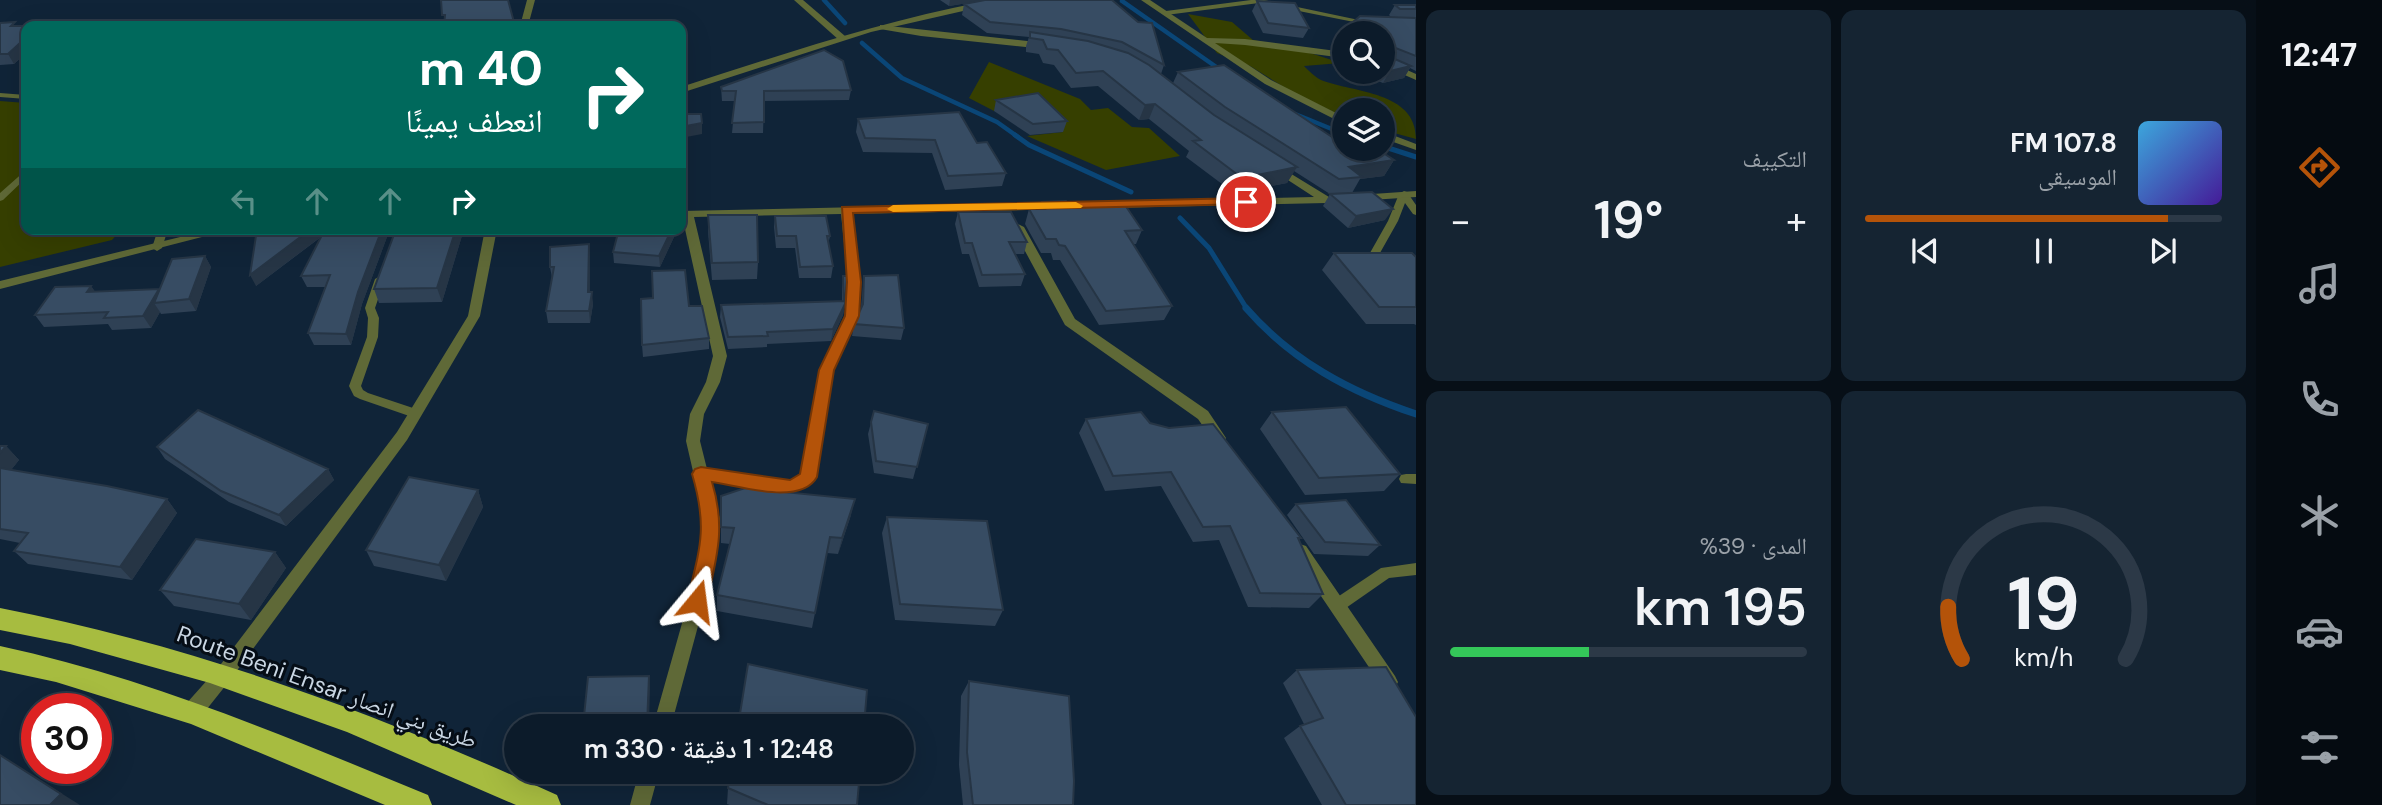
<!DOCTYPE html>
<html lang="ar">
<meta charset="utf-8">
<style>
:root{--surface:#0c1b2a;--page:#152432;--text:#f1f3f6;--muted:#9aa1a8;--line:#2c3947;--accent:#b45309}
body{margin:0;font-family:"DM Sans","Noto Naskh Arabic",sans-serif;background:var(--page);color:var(--text);direction:rtl;height:100vh;display:flex;flex-direction:column;font-size:26px;white-space:nowrap}
*{box-sizing:border-box;margin:0}
p{font-size:23px;color:var(--muted)}
.icon{flex:none;width:38px;height:38px;fill:none;stroke:currentColor;stroke-width:2;stroke-linecap:round;stroke-linejoin:round}
.map{position:relative;flex:1;overflow:hidden;direction:ltr}
.sheet{display:flex;flex-direction:column;gap:10px;padding:10px;background:#070f17;width:840px}
.sheet>*{flex:none}
.guide{position:absolute;left:21px;top:21px;width:665px;height:214px;border-radius:14px;box-shadow:0 7px 28px #0002,0 0 0 2px var(--line);direction:rtl;background:#00695c;color:#fff;overflow:hidden}
.fabs{position:absolute;left:1332px;top:21px;display:grid;gap:14px}
.fabs a{display:grid;place-items:center;width:63px;height:63px;border-radius:50%;background:var(--surface);box-shadow:0 7px 28px #0002,0 0 0 2px var(--line);font-size:35px}
.speed{position:absolute;left:21px;top:693px;display:flex;gap:14px;font-size:35px;font-weight:700;text-align:center}
.speed>*{display:grid;place-content:center;width:91px;height:91px;border-radius:50%;background:var(--surface);box-shadow:0 7px 28px #0002,0 0 0 2px var(--line);line-height:1}
.speed .limit{border:10px solid #d22;background:#fff;color:#111}
.pin{position:absolute;display:grid;place-items:center;width:60px;height:60px;color:#fff;margin:-30px;border:4px solid #fff;border-radius:50%;box-shadow:0 2px 7px #0007}
.me{position:absolute;width:77px;margin:-38px;rotate:16deg;stroke-linejoin:round;filter:drop-shadow(0 0 5px #0008)}
.turn{display:flex;align-items:center;gap:24px;height:147px;padding:0 28px;font-size:32px}
.turn .icon{width:91px;height:91px;stroke-width:2.5}
.turn b{display:block;font-size:49px;line-height:60px}
.lanes{display:flex;align-items:center;height:66px;padding:0 28px;background:#0003;justify-content:center;gap:35px;direction:ltr}
.lanes .off{opacity:.35}
.big{font-size:52px;font-weight:600;line-height:1.1}
.sheet .tile{flex:1;display:flex;flex-direction:column;justify-content:center;gap:10px;min-width:0;padding:0 24px;border-radius:14px;background:var(--page)}
.sheet .dial{align-items:center;gap:0}
.dial svg{height:182px;overflow:visible;fill:none;stroke:var(--line);stroke-width:7;stroke-linecap:round;text-anchor:middle}
.dial text{fill:var(--text);stroke:none}
.song{display:flex;align-items:center;gap:21px}
.cover{width:84px;height:84px;border-radius:10px;background:linear-gradient(135deg,hsl(200 70% 55%),hsl(260 70% 35%))}
.played{height:7px;border-radius:4px;background:linear-gradient(90deg,var(--accent) 85%,var(--line) 85%)}
.keys{display:flex;justify-content:space-around;direction:ltr}
.heat{display:flex;justify-content:space-between;align-items:center;font-size:38px;direction:ltr}
.charge{height:10px;border-radius:5px;background:linear-gradient(90deg,#34c759 39%,var(--line) 0)}
.sheet .tiles{flex:1;display:grid;gap:10px;grid-template-columns:repeat(2,1fr)}
.trip{position:absolute;left:504px;top:714px;width:410px;height:70px;border-radius:35px;background:var(--surface);box-shadow:0 7px 28px #0002,0 0 0 2px var(--line);font-weight:600;line-height:70px;text-align:center;direction:rtl}
main{display:flex;flex:1;min-height:0}
.tab-bar{display:flex;flex-direction:column;width:126px;justify-content:space-around;align-items:center;background:#050b11;color:var(--muted)}
.tab-bar .icon{width:49px;height:49px}
.tab-bar .selected{color:var(--accent)}
.tab-bar b{font-size:32px;color:var(--text)}
.map>svg:first-child{display:block}
.green{fill:#363f00}
.lines{fill:none;stroke-linecap:round;stroke-linejoin:round}
.stream-far2{stroke:#0a4677;stroke-width:4.5}
.stream-far1{stroke:#0a4677;stroke-width:5}
.stream{stroke:#0a4677;stroke-width:7}
.service{fill:#5f6937;fill-rule:evenodd}
.minor{fill:#5f6937;fill-rule:evenodd}
.tertiary{fill:#5f6937;fill-rule:evenodd}
.trunk{fill:#a7bc40;fill-rule:evenodd}
.wall{fill:#2f4155}
.shaded-wall{fill:#263545}
.building{fill:#374c63;stroke:#263545;stroke-width:2}
.route{fill:#b45309;stroke:#753606;stroke-width:2}
.slow{fill:#f59e0b}
.labels{text-anchor:middle;dominant-baseline:central;stroke-width:6;stroke-linejoin:round;paint-order:stroke}
.near-street-label{font-size:23px;fill:#c9d6e3;stroke:#050d16}
</style>
<main>
<nav class="tab-bar">
<b>12:47</b>
<svg class="icon selected" aria-label="directions" viewBox="0 0 24 24"><path d="M12 3l9 9-9 9-9-9zM9 14v-3h6M13 9l2 2-2 2"/></svg>
<svg class="icon" aria-label="music" viewBox="0 0 24 24"><path d="M9 18V5l10-2v13"/><circle cx="6" cy="18" r="3"/><circle cx="16" cy="16" r="3"/></svg>
<svg class="icon" aria-label="phone" viewBox="0 0 24 24"><path d="M5 4h4l2 5-3 2q2 4 5 5l2-3 5 2v4C11 20 4 13 5 4z"/></svg>
<svg class="icon" aria-label="climate" viewBox="0 0 24 24"><path d="M12 3v18M4 7l16 10M4 17L20 7"/></svg>
<svg class="icon" aria-label="car" viewBox="0 0 24 24"><path d="M5 17H2v-5l4-1 3-4h7l3 4 3 1v5h-3M9 17h6M6 11h13"/><circle cx="7" cy="17" r="2"/><circle cx="17" cy="17" r="2"/></svg>
<svg class="icon" aria-label="filters" viewBox="0 0 24 24"><path d="M4 7h16M4 17h16"/><circle cx="9" cy="7" r="2"/><circle cx="15" cy="17" r="2"/></svg>
</nav>
<section class="sheet">
<div class="tiles">
<div class="tile">
<div class="song"><i class="cover"></i><div><b>107.8 FM</b><p>الموسيقى</p></div></div>
<div class="played"></div>
<div class="keys"><svg class="icon" aria-label="previous" viewBox="0 0 24 24"><path d="M18 5L8 12l10 7zM5 5v14"/></svg><svg class="icon" aria-label="pause" viewBox="0 0 24 24"><path d="M8 5v14M16 5v14"/></svg><svg class="icon" aria-label="next" viewBox="0 0 24 24"><path d="M6 5l10 7-10 7zM19 5v14"/></svg></div>
</div>
<div class="tile"><p>التكييف</p>
<div class="heat"><a>−</a><b class="big">19°</b><a>+</a></div>
</div>
<div class="tile dial"><svg viewBox="0 0 100 80">
<path d="M14 69A42 42 0 1 1 86 69"/>
<path d="M14 69A42 42 0 0 1 8 46" stroke="#b45309"/>
<text x="50" y="56" font-size="32" font-weight="700">19</text>
<text x="50" y="72" font-size="11">km/h</text>
</svg></div>
<div class="tile"><p>المدى · 39%</p><b class="big">195 km</b><div class="charge"></div></div>
</div>
</section>
<div class="map">
<svg width="1416" height="805" viewBox="0 0 1416 805">
<rect width="100%" height="100%" fill="#102438"/>
<!-- green -->
<path class="green" d="M1188,14L1232,22L1253,40L1298,49L1341,63L1304,66C1309,71 1315,77 1321,80C1354,93 1416,91 1416,139L1383,130L1382,110H1344V117L1292,92L1250,66L1217,53Z
M989,62L1080,99L1091,110L1108,108L1132,127L1149,128L1180,156L1106,170L1027,136L1063,132L1035,104L994,111L969,98Z
M0,101L26,103V229H122L112,240L0,267Z"/>
<g class="lines">
<!-- stream-far2 -->
<path class="stream-far2" d="M824,0L845,23
M1122,1L1222,71
M862,43L902,78L997,122L1018,137
M1295,114L1344,134"/>
<!-- stream-far1 -->
<path class="stream-far1" d="M1015,135L1029,145L1131,192
M1382,146L1416,157
M1180,218L1209,248L1247,309"/>
<!-- stream -->
<path class="stream" d="M1246,308C1292,361 1350,392 1416,414"/>
<!-- service -->
<path class="service" d="M1251,0H1264L1373,23L1369,25L1259,3L1166,15L1162,13L1166,11Z
M0,93L26,95V99L0,97Z
M26,170V178L3,200L0,201V193Z
M1404,191L1407,192L1416,205V215L1413,214L1405,203L1398,221L1376,260L1371,263L1367,262L1366,260L1388,221L1399,194Z
M158,229H168L162,248L157,251L152,248Z
M380,276L385,279L375,308L379,318L378,337L361,386L363,390L368,393L419,410L421,413L419,416L415,418L360,399L354,396L349,386L367,337L368,318L365,308L375,279Z
M1406,474H1416V484L1401,483L1399,479L1401,475Z
M1416,563V575L1389,578L1343,610L1338,612L1333,610L1331,605L1333,600L1381,568Z"/>
<!-- minor -->
<path class="minor" d="M527,0H535L528,26H520Z
M794,0H803L845,36V40H839Z
M1141,0H1150L1207,38L1245,39L1344,52V58L1245,45L1215,43L1271,80L1344,117V124L1265,84Z
M880,25L1045,43L1049,46L1045,49L921,36L880,29Z
M1382,59L1416,74V80L1382,65Z
M1382,131L1416,144V150L1382,138Z
M1275,164L1329,197L1416,191V197L1326,203L852,214L860,282L858,316L834,370L816,477L809,486L790,493L710,481L720,519L717,556L671,726H653L701,556L704,519L686,441L690,414L706,382L713,356L681,211L1314,197L1271,169V165ZM841,214L848,282L846,316L820,370L801,475L790,481L707,469L700,441L704,414L720,382L727,356L694,217Z
M1018,224L1024,227L1075,319L1208,411L1226,438L1224,442H1214L1198,419L1065,325L1012,227Z
M485,229H497L480,316L407,440L230,680L199,719L192,721L185,719L183,712L185,705L218,668L397,432L468,316Z
M1300,544L1306,546L1395,676L1398,682L1395,688L1389,691L1383,688L1294,556L1292,551L1294,546Z
M639,772H659L650,805H630Z"/>
<!-- tertiary -->
<path class="tertiary" d="M982,2L986,4L985,6L871,32L681,93V87C780,55 879,22 982,2Z
M213,229H233L0,289V281Z"/>
<!-- trunk -->
<path class="trunk" d="M0,608C196,646 375,713 557,795L561,805H516L347,732L210,683L70,644L0,630Z
M0,646C149,678 287,737 428,795L432,805H385L191,724L56,682L0,670Z"/>
</g>
<!-- wall -->
<path class="wall" d="M940,0H1112L1164,65L1161,74L1173,83L1178,72L1344,145L1394,160L1384,176L1360,179L1352,193L1385,220L1348,228L1323,206L1330,194L1294,171L1287,183L1234,193L1186,157L1189,151L1149,119L1139,120L1098,86L1071,88L1054,65L1043,63L1039,54L1026,52V46L1029,37L987,33L962,15L964,4L980,1L949,6Z
M1257,1L1309,28L1303,38L1263,33L1252,11Z
M1395,5H1416V71L1410,68L1404,78L1383,83L1355,72H1382V33H1344V51L1331,48L1337,36L1360,16L1391,17L1389,15Z
M0,23L18,26H26V53L14,64L0,65Z
M721,87L851,90L849,100L764,101L763,133H732L735,101H722Z
M996,100L1067,121L1063,132L1030,135L994,111Z
M858,119L977,143L1006,173L1002,186L945,190L932,153L863,152L856,132Z
M1042,202L1070,206L1142,230L1136,244H1133L1172,306L1164,320L1099,325L1060,260H1053L1051,253H1041L1025,224L1029,209H1040Z
M958,212L1027,242L1024,254H1015L1025,274L1021,286L979,287L969,254H962L955,224Z
M708,215L758,262L757,279L712,280L708,231Z
M775,216L830,236L828,245L833,266L831,278H799L795,248H776L774,227Z
M257,229H390L362,304L351,345H314L308,333L326,287H307L301,276L321,237L256,286Z
M464,229L442,302L379,303L374,289Z
M619,229H674V237L660,267L614,263L613,252Z
M1334,253L1416,257V325L1414,324H1366L1322,270Z
M590,255V292L593,304L590,323H548L546,311L552,278L550,267Z
M205,256L211,267L196,311L161,314L160,312L151,328L112,330L108,324L44,327L35,315L91,286L95,292L159,290Z
M843,276L845,304L843,315L831,341L767,344V347L728,349L720,317L721,305L842,301V288Z
M864,276L904,328L901,340L852,336L854,324L861,308Z
M689,306L709,338V349L643,357L642,345Z
M874,411L928,424L913,479L874,473L868,434Z
M1272,412L1400,474L1384,491L1305,495L1260,429Z
M1086,419L1150,423L1301,538L1299,540L1323,594L1309,608L1248,607L1219,540L1193,542L1161,486L1105,491L1079,433Z
M0,446H6L19,460L11,470L167,499L177,513L132,580L28,564L14,551L20,543L0,539Z
M157,447L328,469L334,480L286,526L229,502L165,459Z
M478,490L483,507L446,581L374,566L366,550Z
M721,496L851,515L838,554L827,553L812,628L717,611V595L730,544L721,543Z
M1296,504L1380,545L1368,556L1314,554L1287,515Z
M887,517L1003,610L995,626L895,620L882,533Z
M275,552L286,568L251,620L174,606L160,590Z
M1297,670L1416,805H1322L1284,738L1300,726L1304,724L1283,683Z
M969,681L1073,805H963L959,765L961,696Z
M728,788L857,805H730L727,804Z"/>
<!-- shaded-wall -->
<path class="shaded-wall" d="M950,0H986L949,6Z
M20,43L26,53L14,64L8,54Z
M1411,66L1404,78L1383,83L1390,71Z
M1155,104L1149,119L1139,120L1145,105Z
M702,123V134L681,138V127Z
M1394,160L1384,176L1360,179L1362,177L1349,167Z
M1297,167L1287,183L1234,193L1242,178Z
M1393,209L1385,220L1348,228L1356,216Z
M311,229H331L256,286L250,275Z
M382,229H390L362,304L351,345L346,334L358,292Z
M456,229H464L442,302L437,288Z
M672,229H674V237L660,267L659,256Z
M589,244L590,255V304L588,292Z
M205,256L211,267L196,311L189,299Z
M91,286L99,297L87,292Z
M159,289L166,301L154,303L160,312L151,328L143,316Z
M592,292L593,304L590,323L589,311Z
M845,304L843,315L831,341L833,329Z
M6,446L19,460L3,480L0,477V453Z
M328,469L334,480L286,526L279,515Z
M478,490L483,507L446,581L439,565Z
M167,499L177,513L132,580L120,567Z
M855,499L851,515L838,554L842,538Z
M275,552L286,568L251,620L239,604Z
M649,676L650,686L649,726H647Z
M0,755L80,805H50Z"/>
<!-- building -->
<path class="building" d="M441,0H508L515,26H444L445,15H442Z
M985,0H1112L1138,22L1152,23L1164,65L1122,42L1061,29L990,22L964,4Z
M1257,1L1295,3L1309,28L1268,23Z
M1395,5H1416V9H1400Z
M1360,16L1416,18V56L1388,45V56L1411,66L1390,71L1382,68V33H1344V38L1337,36Z
M15,22L11,26H40H26V43H20L8,54H0V23Z
M1030,32L1088,41L1128,53L1149,65L1214,115L1297,167L1242,178L1193,141L1201,140L1155,104L1145,105L1103,71L1076,73L1058,50L1047,49L1043,40L1030,38Z
M824,50L843,61L851,90L764,91V122L732,123L736,91H722L721,87Z
M1224,65L1344,145V149H1377L1394,160L1349,167L1362,177L1339,179L1225,107L1178,72Z
M1038,93L1067,121L1033,124L996,100Z
M959,112L977,143L987,142L1006,173L948,176L935,140L865,138L858,119Z
M681,114H701L702,123L681,127Z
M1372,192L1393,209L1356,216L1330,194Z
M1066,201L1070,206L1125,205L1142,230L1125,231L1172,306L1106,311L1065,246L1059,245L1056,239H1046L1029,209H1045L1042,202Z
M958,212H1011L1027,242H1009L1025,274L982,275L972,243H965Z
M708,215H757L758,262L712,263Z
M775,216H826L830,236H827L833,266L800,267L796,236H777Z
M257,229H311L250,275Z
M325,229H382L358,292L346,334L308,333L330,275L301,276Z
M396,229H456L437,288L374,289Z
M619,229H672L659,256L613,252Z
M589,244L588,292H592L589,311H546L554,267H550V247Z
M1334,253H1412L1416,257V307H1379Z
M205,256L189,299L154,303L172,259Z
M685,270L689,306H702L709,338L642,345L641,299L653,298L652,271Z
M898,275L904,328L854,324L863,304L864,276Z
M843,276H847L845,304L833,329L767,332L768,336L728,337L721,305L844,301Z
M91,286L87,292L159,289L143,316L104,318L108,312L35,315L55,287Z
M1346,407L1400,474L1319,478L1272,412Z
M198,410L328,469L279,515L221,491L157,447Z
M874,411L928,424L917,467L876,461L871,422Z
M1141,412L1150,423L1169,428L1213,424L1301,538H1298L1323,594L1260,593L1230,526L1203,527L1171,472L1113,476L1086,419Z
M0,446H6L0,453Z
M0,468L107,486L167,499L120,567L14,551L28,533L0,529Z
M409,477L478,490L439,565L366,550Z
M745,488L855,499L842,538L830,537L815,613L717,595L734,528L721,527V496Z
M1346,500L1380,545L1325,542L1296,504Z
M887,517L987,521L1003,610L900,604Z
M196,539L275,552L239,604L160,590Z
M748,664L867,690L864,726H738Z
M1386,667L1416,717V805H1346L1300,726L1323,718L1297,670Z
M649,676L647,726H583L588,677Z
M969,681L1069,696L1074,781L1073,805H973L967,752Z
M0,755L61,794L50,805H0Z
M730,772H860L857,805H768L728,788Z"/>
<!-- route -->
<path class="route" d="M1246,198L1250,199V204L853,213L861,282L859,316L834,370L817,477C801,506 740,486 712,482C726,528 717,556 707,601L704,607L697,609L690,607L687,601C700,548 708,528 692,474L695,469L701,467L790,480L800,474L819,370L845,316L847,282L842,207Z"/>
<!-- slow -->
<path class="slow" d="M1076,202L1083,206L1081,208L893,212L887,209L893,205Z"/>
<g class="labels">
<!-- near-street labels -->
<g class="near-street-label">
<text transform="translate(327 687) rotate(20)">Route Beni Ensar طريق بني انصار</text>
</g>
</g>
</svg>
<div class="fabs">
<a><svg class="icon" aria-label="search" viewBox="0 0 24 24"><circle cx="10" cy="10" r="6"/><path d="M15 15l6 6"/></svg></a>
<a><svg class="icon" aria-label="layers" viewBox="0 0 24 24"><path d="M12 4l9 5-9 5-9-5zM3 14l9 5 9-5"/></svg></a>
</div>
<div class="speed"><div class="limit">30</div></div>
<div class="pin" style="left:1246px;top:202px;background:#d93025"><svg class="icon" aria-label="arrive" viewBox="0 0 24 24"><path d="M6 21V4h12l-3 4 3 4H6"/></svg></div>
<svg class="me" style="left:697px;top:601px" viewBox="-20 -20 40 40"><path d="M0-17L14 15 0 8-14 15z" fill="#b45309" stroke="#fff" stroke-width="4"/></svg>
<div class="trip">12:48 · 1 دقيقة · 330 m</div>
<div class="guide">
<div class="turn"><svg class="icon" aria-label="right" viewBox="0 0 24 24"><path d="M7 20v-9h11M14 6l5 5-5 5"/></svg><div><b>40 m</b>انعطف يمينًا</div></div>
<div class="lanes"><svg class="icon off" aria-label="left" viewBox="0 0 24 24"><path d="M17 20v-9H6M10 6l-5 5 5 5"/></svg><svg class="icon off" aria-label="ahead" viewBox="0 0 24 24"><path d="M12 20V5M6 11l6-6 6 6"/></svg><svg class="icon off" aria-label="ahead" viewBox="0 0 24 24"><path d="M12 20V5M6 11l6-6 6 6"/></svg><svg class="icon" aria-label="right" viewBox="0 0 24 24"><path d="M7 20v-9h11M14 6l5 5-5 5"/></svg></div>
</div>
</div>
</main>
